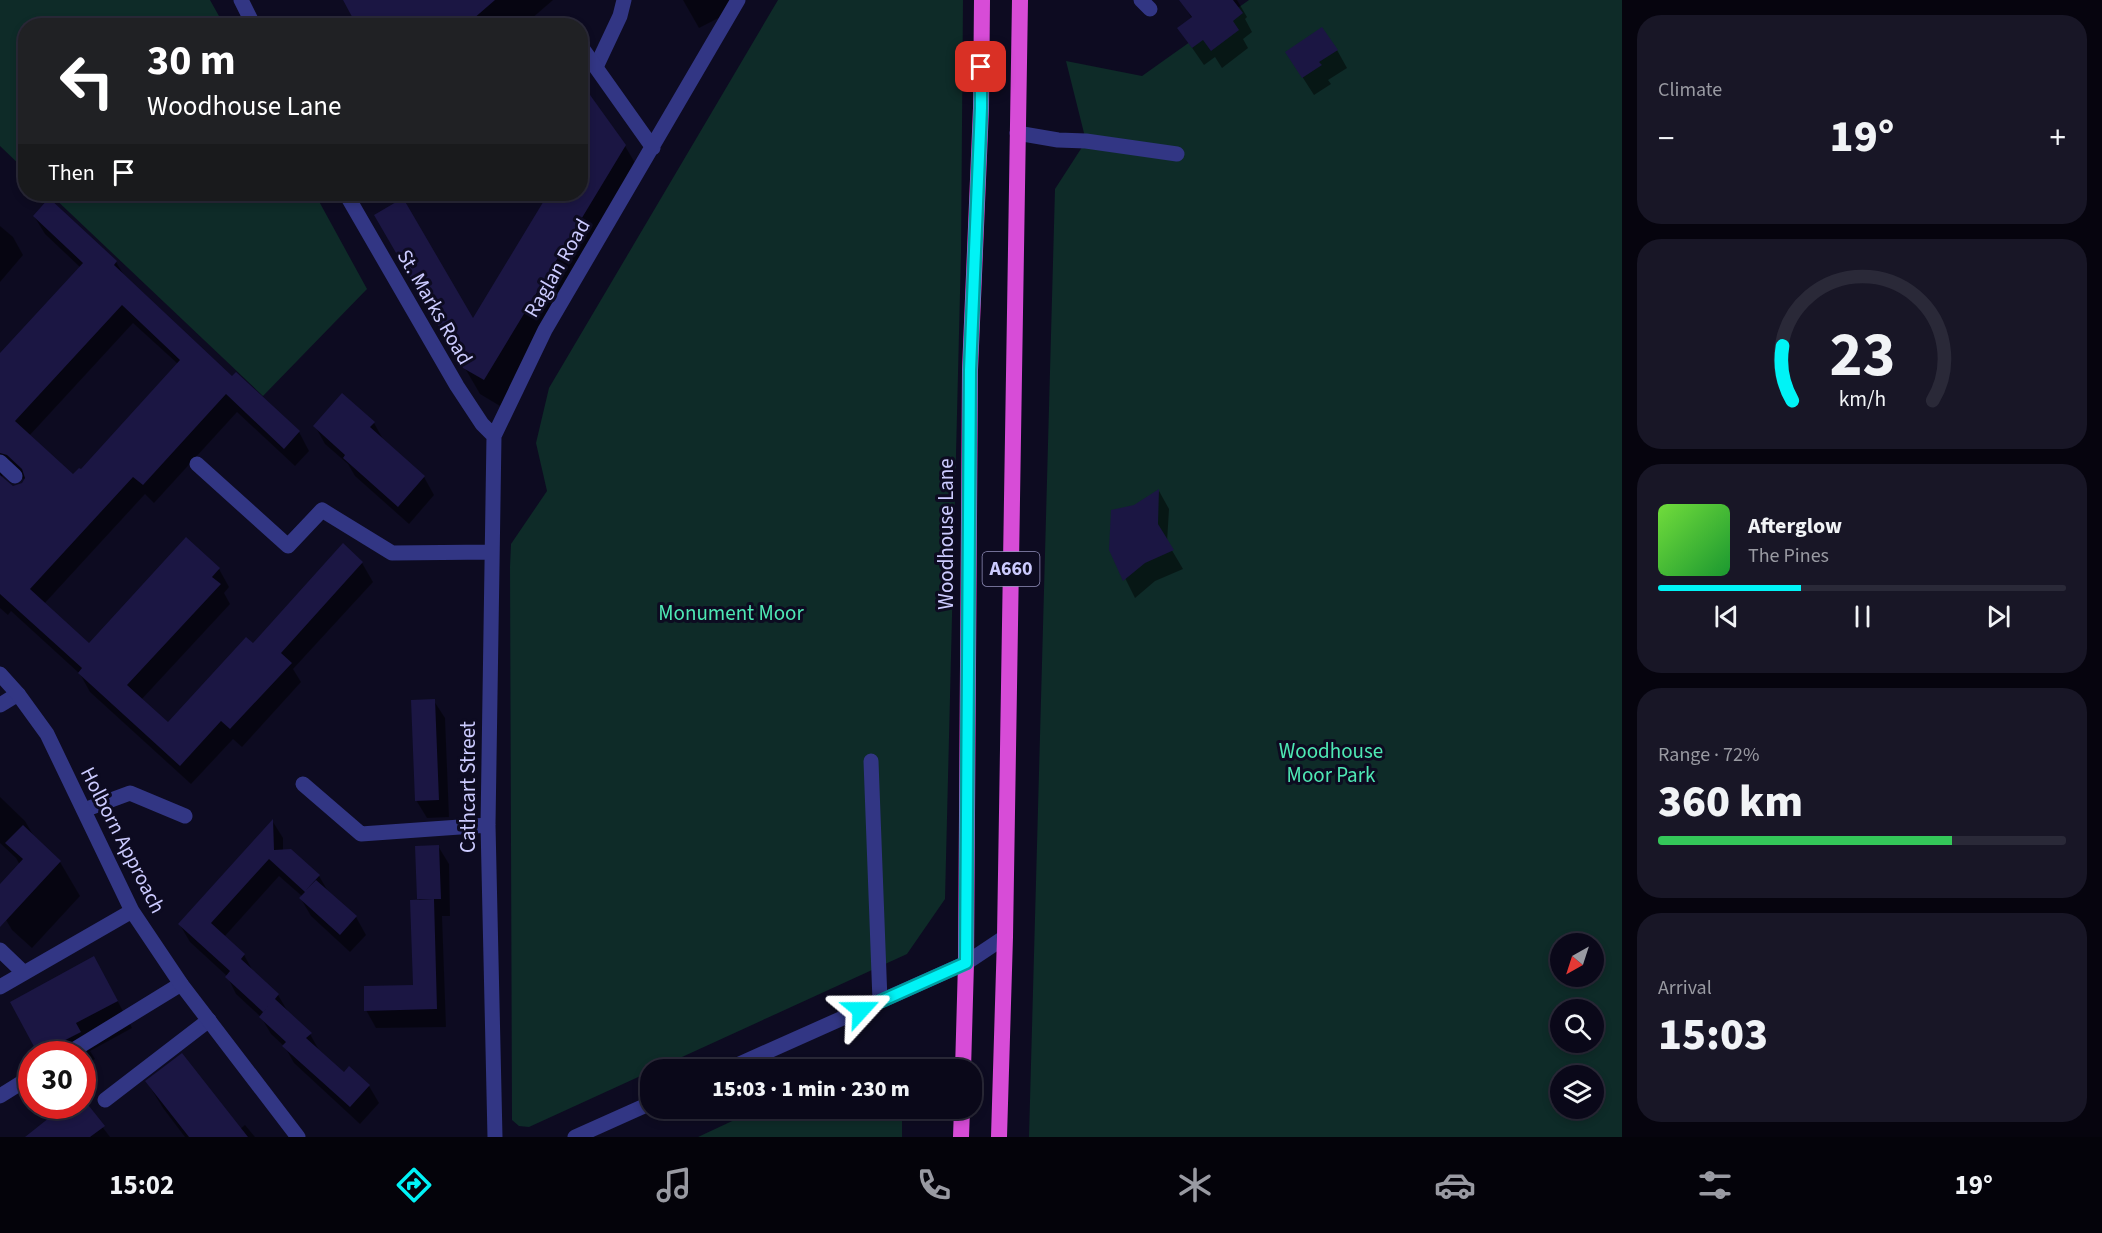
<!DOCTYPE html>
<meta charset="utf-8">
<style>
:root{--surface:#0a0819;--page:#181626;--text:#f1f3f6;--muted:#999aa2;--line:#2a2938;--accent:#00f3f6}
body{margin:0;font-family:"Source Sans 3",sans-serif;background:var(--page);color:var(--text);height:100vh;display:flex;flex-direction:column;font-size:22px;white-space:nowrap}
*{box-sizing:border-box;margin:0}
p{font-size:20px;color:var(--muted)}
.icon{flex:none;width:33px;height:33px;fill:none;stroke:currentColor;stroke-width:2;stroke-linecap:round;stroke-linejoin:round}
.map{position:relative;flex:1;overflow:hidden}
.details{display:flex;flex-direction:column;gap:15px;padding:15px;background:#06040e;width:480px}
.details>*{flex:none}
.guide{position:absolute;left:18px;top:18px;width:570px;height:183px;border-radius:24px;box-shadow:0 3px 9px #0003,0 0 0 2px var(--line);background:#202124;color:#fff;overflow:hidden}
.needle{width:39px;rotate:219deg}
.buttons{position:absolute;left:1550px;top:933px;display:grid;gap:12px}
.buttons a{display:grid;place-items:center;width:54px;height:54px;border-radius:50%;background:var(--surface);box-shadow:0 3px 9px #0003,0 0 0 2px var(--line);font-size:30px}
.speed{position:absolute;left:18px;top:1041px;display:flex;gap:12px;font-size:30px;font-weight:700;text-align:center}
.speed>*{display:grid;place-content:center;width:78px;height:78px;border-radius:50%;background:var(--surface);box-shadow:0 3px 9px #0003,0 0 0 2px var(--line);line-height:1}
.speed .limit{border:9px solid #d22;background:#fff;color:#111}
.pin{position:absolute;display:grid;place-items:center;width:51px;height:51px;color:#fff;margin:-26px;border-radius:12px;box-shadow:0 3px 9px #0006}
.me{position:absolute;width:66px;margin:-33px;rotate:66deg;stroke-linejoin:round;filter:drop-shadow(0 0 4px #0008)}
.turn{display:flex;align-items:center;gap:21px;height:126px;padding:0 30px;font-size:27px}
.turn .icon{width:78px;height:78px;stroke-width:2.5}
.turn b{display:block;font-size:42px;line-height:51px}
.then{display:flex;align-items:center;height:57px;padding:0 30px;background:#0003;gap:12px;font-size:22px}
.big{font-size:45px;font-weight:800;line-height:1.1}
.details .card{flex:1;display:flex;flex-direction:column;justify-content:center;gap:9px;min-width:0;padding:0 21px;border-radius:24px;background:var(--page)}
.details .dial{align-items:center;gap:0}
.dial svg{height:156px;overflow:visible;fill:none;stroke:var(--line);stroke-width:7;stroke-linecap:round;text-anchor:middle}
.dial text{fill:var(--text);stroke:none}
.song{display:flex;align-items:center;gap:18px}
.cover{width:72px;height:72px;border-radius:9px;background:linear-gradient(135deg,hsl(100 70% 55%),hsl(130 70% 35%))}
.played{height:6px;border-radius:3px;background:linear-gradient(90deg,var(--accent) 35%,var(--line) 35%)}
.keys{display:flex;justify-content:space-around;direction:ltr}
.heat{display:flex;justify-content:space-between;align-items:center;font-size:33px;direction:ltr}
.charge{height:9px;border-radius:4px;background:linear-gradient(90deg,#34c759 72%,var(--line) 0)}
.trip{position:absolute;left:640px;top:1059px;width:342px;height:60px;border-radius:24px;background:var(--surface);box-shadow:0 3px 9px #0003,0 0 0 2px var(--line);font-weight:800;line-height:60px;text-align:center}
.tabs{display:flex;height:96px;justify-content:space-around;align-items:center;background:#04030a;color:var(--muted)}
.tabs .icon{width:42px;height:42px}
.tabs .current{color:var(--accent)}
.tabs b{font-size:27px;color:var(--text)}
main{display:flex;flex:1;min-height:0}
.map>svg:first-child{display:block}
.green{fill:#0e2b28;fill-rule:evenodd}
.shadow{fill:#0007;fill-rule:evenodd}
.building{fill:#1b1643;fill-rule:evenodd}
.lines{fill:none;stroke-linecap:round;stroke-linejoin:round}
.service{stroke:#323684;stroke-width:15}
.pedestrian{stroke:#323684;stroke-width:15}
.minor{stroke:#323684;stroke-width:15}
.trunk{stroke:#d74cd7;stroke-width:16}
.route-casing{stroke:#009ea0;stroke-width:15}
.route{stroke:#00f3f6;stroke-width:10}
.labels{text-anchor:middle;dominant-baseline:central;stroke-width:6;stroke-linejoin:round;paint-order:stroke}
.shield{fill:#0d0b21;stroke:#9391bc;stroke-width:1.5}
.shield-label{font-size:20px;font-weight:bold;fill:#cccbff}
.street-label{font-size:21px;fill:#cccbff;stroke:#0d0b21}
.park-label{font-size:21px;fill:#4ee8b4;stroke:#0d0b21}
</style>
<main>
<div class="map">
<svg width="1622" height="1137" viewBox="0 0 1622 1137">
<rect width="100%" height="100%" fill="#0d0b21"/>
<!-- green -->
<path class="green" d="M0,0H210L224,25L26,26L25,170L0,146Z
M778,0H963L961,253L945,899L907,954L529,1127L519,1126L512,1120L510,567L511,544L547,491L536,443L549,388Z
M1249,0H1622V1137H1029L1055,189L1086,141L1066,61L1142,76ZM1560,944H1593V976H1560ZM1560,1010H1593V1042H1560ZM1560,1076H1593V1108H1560Z
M50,194H315L367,289L263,396Z
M872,1057L884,1069H844Z
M760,1108L902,1109V1137H698Z"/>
<!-- shadow -->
<path class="shadow" d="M344,0H553L523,26H359Z
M683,0H739L742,6L699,28Z
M1185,0H1237L1247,17L1245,19L1252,32L1243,39L1248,48L1222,68L1215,57L1204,65L1179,29L1192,19L1183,2Z
M1337,50L1347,68L1328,80L1331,84L1314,95L1287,53Z
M625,146L641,173L500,406L480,394L376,215L473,321L550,194H580Z
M34,216L116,262L125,277L232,378L299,432L309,451L295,466L237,412L154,503L145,494L44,604L89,645L219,569L229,587L224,593L230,604L141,700L168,725L253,645L343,545L362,563L373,582L293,669L301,682L242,747L233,739L191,784L90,692L80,674L11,611L8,615L0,608V355L81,268L45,234ZM133,323L178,364L81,471L73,476L29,436ZM15,471L25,480L19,487H12L2,477L3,474Z
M0,226L13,237L23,255L0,282Z
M374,423L384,441L424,477L434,495L409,524L355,476L348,464L325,444L315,426Z
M1159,491L1169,509L1167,542L1183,569L1155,581L1135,598L1111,550L1135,506Z
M434,701L445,718L449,817L427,818L416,800Z
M0,797L25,821L36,840L60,862L80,896L32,948L12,930L0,910V886L20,865L16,858L0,843Z
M273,822L283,838V851L319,876L329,893L356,917L366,935L350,952L311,916L301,899L303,897L279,876L224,937L244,955L254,973L278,995L288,1012L310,1034L320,1052L344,1074L369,1086L379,1103L360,1124L294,1063L285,1047L271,1034L261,1017L236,994L227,976L190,942L180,925Z
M438,846L449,864L450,916H442L446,1027L376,1028L366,1010L414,986L420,901L418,898Z
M109,985L132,1028L90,1051L95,1059L82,1066V1054H40L12,1002Z
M147,1082L240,1129L245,1125L255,1137H185L163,1108Z
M82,1100L110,1137H27L66,1106H82Z"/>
<!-- building -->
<path class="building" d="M343,0H495L465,26H357Z
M1179,0H1233L1243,13L1233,21L1239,30L1211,51L1203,40L1192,48L1177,28L1192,17Z
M1322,27L1338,50L1319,62L1322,65L1302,78L1285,52Z
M580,81L626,145L484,380L463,368L374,215L403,198L473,318L548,194H580Z
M49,198L117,261L114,265L232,376L236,372L300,431L284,449L226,394L143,485L133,477L30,589L89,643L186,537L220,568L212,577L221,584L127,685L168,722L246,637L253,643L343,543L363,562L281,653L292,663L230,729L221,721L180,766L78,673L82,668L0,594V475L13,486L22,483L25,478L22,469L7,455L0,453V353L83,263L33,216ZM122,305L180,360L81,469L79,468L73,474L15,421Z
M342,393L375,422L370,427L425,476L398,507L343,458L345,455L313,426Z
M1159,489L1158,524L1174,550L1145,563L1123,581L1109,550L1111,510L1134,505Z
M435,699L439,800L415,801L411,700Z
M273,819L274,850L291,849L320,875L306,890L316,880L357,916L340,935L299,898L305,892L269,859L211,923L245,954L241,959L279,994L275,999L312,1033L306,1038L344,1072L349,1066L370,1085L350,1107L282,1046L286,1042L259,1017L272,1001L263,1012L225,977L230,971L178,924Z
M23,825L61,861L0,927V884L23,859L5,843Z
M439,845L441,899H417L415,846Z
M434,899L437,1009L364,1011V986L413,985L410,900Z
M94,956L118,1001L76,1023L81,1032L38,1054L10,1002Z
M182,1053L248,1137H189L145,1081Z
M64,1106H89L105,1126L90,1137H25Z"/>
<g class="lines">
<!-- service -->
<path class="service" d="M1141,0L1150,9
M596,67L620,16L624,0
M871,761L880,1001
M84,810L130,793L185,816
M67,1054L181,984
M0,1096L32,1076
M105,1100L209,1020"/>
<!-- pedestrian -->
<path class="pedestrian" d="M1017,133L1058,140L1086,141L1177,154
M0,705L18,694"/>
<!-- minor -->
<path class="minor" d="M241,0L254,26
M580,45L653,148
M346,194L457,386L482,424L494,436
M0,462L15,476
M197,464L288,546L322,510L392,553L492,552
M0,674L18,694L47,734L132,911L181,984L298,1137
M303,784L361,834L488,825
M0,950L24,973
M0,987L132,911
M726,1070L966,963L1005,937
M495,1137L488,825L494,436L545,330L738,0
M575,1137L651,1103"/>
<!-- trunk -->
<path class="trunk" d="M963,1070L966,963L970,370L981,108L982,0
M961,1137L962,1108
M999,1137L1005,937L1020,0"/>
</g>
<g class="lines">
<defs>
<path id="route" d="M861,1010L966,963L970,370L981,108V67"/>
</defs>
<!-- route casing -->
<use href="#route" class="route-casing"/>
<!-- route -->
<use href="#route" class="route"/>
</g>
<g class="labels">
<!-- shield labels -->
<rect class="shield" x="982.5" y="552" width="57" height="34" rx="4.5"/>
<g class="shield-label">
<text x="1011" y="569">A660</text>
</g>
<!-- street labels -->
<g class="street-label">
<text transform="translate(557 268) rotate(-60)">Raglan Road</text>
<text transform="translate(435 307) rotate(60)">St. Marks Road</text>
<text transform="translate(946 534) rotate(-90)">Woodhouse Lane</text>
<text transform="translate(468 787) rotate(-90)">Cathcart Street</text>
<text transform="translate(123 840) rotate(63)">Holborn Approach</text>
</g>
<!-- park labels -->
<g class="park-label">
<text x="731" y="613">Monument Moor</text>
<text x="1331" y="751">Woodhouse<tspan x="1331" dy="24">Moor Park</tspan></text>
</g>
</g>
</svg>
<div class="buttons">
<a><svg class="needle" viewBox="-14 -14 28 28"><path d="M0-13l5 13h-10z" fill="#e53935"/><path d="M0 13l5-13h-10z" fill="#999aa2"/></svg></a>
<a><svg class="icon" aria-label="search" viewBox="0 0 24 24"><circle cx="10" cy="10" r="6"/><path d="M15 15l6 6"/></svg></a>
<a><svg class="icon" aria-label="layers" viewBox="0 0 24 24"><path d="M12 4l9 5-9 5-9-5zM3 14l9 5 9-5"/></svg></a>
</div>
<div class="speed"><div class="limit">30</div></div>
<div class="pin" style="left:981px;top:67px;background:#d93025"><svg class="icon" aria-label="arrive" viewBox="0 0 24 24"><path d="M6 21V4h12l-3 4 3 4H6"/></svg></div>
<svg class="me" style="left:861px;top:1010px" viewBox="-20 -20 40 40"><path d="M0-17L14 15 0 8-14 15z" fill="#00f3f6" stroke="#fff" stroke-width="4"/></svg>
<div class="trip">15:03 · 1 min · 230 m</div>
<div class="guide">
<div class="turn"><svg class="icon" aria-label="left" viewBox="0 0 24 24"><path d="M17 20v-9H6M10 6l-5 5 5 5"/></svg><div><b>30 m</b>Woodhouse Lane</div></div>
<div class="then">Then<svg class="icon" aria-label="arrive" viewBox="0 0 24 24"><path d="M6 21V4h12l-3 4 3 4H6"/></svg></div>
</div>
</div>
<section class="details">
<div class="card"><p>Climate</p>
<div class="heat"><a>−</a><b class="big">19°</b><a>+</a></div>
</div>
<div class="card dial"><svg viewBox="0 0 100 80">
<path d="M14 69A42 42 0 1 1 86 69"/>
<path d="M14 69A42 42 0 0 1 9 41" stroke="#00f3f6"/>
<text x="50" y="56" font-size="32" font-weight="700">23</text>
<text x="50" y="72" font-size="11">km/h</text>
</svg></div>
<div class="card">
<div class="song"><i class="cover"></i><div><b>Afterglow</b><p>The Pines</p></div></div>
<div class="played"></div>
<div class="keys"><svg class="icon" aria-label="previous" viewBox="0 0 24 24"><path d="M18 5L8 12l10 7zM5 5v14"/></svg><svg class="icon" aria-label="pause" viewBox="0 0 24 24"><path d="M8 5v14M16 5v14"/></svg><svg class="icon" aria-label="next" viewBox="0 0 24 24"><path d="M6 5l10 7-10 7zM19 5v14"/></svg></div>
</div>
<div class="card"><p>Range · 72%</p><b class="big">360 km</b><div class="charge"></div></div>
<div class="card"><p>Arrival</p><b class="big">15:03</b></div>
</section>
</main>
<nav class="tabs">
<b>15:02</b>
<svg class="icon current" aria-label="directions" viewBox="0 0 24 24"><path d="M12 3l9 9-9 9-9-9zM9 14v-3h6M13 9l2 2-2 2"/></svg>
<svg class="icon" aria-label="music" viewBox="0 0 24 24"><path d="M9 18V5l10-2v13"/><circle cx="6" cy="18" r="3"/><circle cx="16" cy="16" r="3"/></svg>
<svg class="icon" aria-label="phone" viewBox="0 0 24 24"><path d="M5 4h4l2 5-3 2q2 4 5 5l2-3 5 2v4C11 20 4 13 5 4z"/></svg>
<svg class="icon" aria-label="climate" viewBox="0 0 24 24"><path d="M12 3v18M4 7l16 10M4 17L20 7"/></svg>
<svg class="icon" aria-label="car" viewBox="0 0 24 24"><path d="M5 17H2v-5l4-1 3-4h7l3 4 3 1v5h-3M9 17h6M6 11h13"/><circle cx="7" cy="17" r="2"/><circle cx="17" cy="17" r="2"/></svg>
<svg class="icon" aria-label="filters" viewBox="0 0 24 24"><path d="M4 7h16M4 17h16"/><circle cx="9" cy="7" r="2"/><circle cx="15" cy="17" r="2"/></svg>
<b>19°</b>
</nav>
